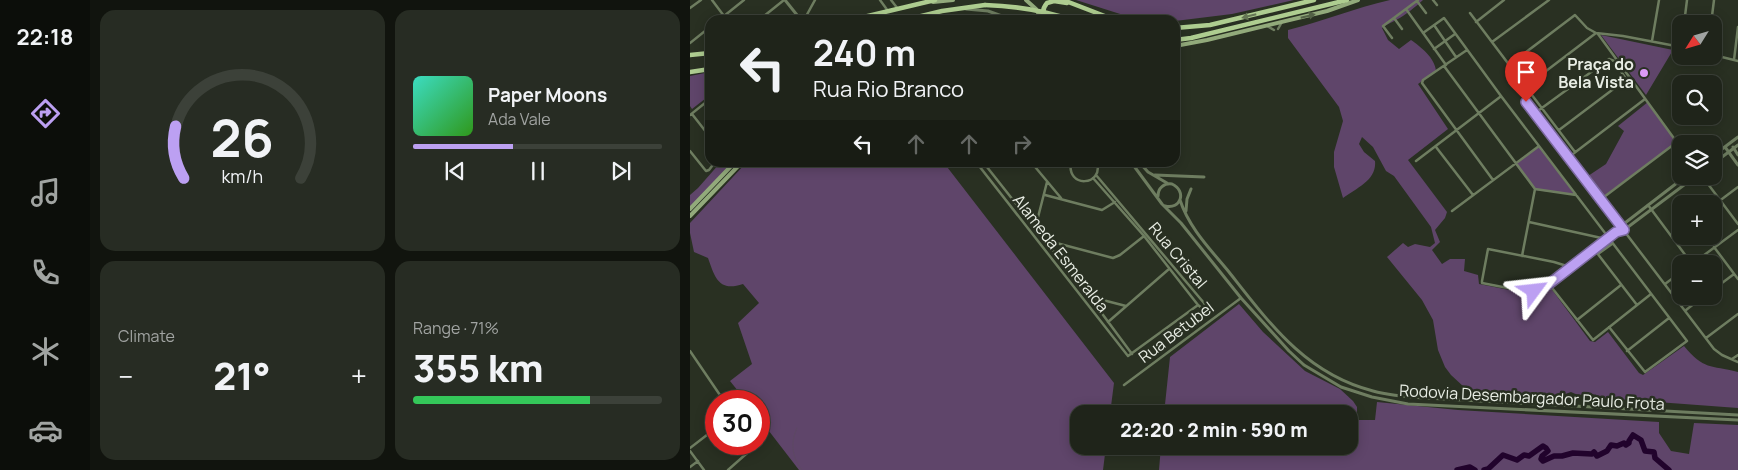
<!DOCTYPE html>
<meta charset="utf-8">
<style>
:root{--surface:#1f241a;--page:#272c23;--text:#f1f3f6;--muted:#a1a4a2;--line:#3c4139;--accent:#bca0f2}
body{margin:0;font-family:Manrope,sans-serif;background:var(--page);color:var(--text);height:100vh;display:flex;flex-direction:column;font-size:19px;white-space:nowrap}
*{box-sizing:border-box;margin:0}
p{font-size:16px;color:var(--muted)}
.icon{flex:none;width:28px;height:28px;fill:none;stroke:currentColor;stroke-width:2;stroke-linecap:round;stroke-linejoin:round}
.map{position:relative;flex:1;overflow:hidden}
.drawer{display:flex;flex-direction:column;gap:10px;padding:10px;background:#11140e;width:600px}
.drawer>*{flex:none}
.banner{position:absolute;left:15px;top:15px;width:475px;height:152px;border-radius:15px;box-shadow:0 2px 12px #0003,0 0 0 1px var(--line);background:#1f241a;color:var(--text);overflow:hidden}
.needle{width:32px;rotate:233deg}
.buttons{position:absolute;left:982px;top:15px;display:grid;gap:10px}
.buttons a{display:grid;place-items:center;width:50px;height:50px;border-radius:10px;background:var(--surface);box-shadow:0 2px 12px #0003,0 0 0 1px var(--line);font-size:25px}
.speed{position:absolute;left:15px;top:390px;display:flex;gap:10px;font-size:25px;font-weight:700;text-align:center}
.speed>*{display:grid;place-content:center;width:65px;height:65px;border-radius:50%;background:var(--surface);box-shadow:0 2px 12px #0003,0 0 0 1px var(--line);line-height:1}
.speed .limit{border:8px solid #d22;background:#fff;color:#111}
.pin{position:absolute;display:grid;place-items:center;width:42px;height:42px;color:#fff;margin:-51px -21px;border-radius:50% 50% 50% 0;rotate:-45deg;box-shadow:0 0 5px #0007}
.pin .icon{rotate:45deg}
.me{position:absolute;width:55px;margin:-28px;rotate:60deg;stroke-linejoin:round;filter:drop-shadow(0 0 4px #0008)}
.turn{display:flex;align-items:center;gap:18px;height:105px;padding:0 25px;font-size:22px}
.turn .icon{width:65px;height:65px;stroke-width:2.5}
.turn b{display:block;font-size:35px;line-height:42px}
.lanes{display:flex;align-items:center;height:48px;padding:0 25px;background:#0003;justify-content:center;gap:25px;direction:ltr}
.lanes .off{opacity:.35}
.big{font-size:38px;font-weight:800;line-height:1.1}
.drawer .card{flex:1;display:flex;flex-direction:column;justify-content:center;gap:8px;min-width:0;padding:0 18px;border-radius:15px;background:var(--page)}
.drawer .dial{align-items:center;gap:0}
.dial svg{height:130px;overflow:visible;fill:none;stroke:var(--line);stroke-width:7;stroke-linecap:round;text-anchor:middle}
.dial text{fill:var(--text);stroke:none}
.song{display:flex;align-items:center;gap:15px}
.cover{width:60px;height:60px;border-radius:8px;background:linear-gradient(135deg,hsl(170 70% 55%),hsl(110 70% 35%))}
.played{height:5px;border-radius:2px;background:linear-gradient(90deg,var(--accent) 40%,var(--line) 40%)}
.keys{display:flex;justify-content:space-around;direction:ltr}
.heat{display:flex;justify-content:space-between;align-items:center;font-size:28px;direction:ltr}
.charge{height:8px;border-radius:4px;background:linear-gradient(90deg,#34c759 71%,var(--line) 0)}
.drawer .tiles{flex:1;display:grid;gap:10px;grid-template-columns:repeat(2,1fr)}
.trip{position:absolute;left:380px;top:405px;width:288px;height:50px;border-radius:15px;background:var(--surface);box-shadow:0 2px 12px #0003,0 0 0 1px var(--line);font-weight:800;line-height:50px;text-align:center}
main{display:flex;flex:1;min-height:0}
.menu{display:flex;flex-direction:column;width:90px;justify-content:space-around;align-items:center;background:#0c0e0a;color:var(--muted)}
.menu .icon{width:35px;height:35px}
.menu .current{color:var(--accent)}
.menu b{font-size:22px;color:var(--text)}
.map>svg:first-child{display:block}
.green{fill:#5f456a}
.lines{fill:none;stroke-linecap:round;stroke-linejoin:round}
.stream{stroke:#5d4963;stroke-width:1}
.river{stroke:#21032c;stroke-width:5.5}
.minor{stroke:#6e7d60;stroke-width:2.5}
.tertiary{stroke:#6e7d60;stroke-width:3}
.secondary{stroke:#92aa7b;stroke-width:4}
.primary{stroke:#aecd90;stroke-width:4.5}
.primary-bridge{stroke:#aecd90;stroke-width:4.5}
.oneway{fill:#657754}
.oneway2{fill:#536146}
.route-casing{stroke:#7a689d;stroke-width:12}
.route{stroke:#bca0f2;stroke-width:9}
.poi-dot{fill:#db9af6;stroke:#293022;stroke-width:2}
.labels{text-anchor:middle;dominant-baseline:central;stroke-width:5;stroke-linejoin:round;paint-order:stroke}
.poi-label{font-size:16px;font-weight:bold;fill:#e8ede4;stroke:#293022;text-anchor:end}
.street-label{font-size:16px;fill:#e8ede4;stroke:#293022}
</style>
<main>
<nav class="menu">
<b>22:18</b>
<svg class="icon current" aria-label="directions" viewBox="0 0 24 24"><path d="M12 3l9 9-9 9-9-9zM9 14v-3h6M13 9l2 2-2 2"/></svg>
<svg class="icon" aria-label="music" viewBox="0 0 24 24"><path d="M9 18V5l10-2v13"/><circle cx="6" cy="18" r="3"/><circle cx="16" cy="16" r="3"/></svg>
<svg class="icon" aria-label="phone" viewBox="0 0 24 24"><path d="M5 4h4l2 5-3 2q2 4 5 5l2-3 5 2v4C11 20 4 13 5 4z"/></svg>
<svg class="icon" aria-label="climate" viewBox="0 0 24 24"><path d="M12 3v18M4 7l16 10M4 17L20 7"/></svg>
<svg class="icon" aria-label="car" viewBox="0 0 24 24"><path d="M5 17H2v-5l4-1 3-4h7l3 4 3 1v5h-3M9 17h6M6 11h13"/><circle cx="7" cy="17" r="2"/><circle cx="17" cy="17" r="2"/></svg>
</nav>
<section class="drawer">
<div class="tiles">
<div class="card dial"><svg viewBox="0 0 100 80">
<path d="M14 69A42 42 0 1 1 86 69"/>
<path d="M14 69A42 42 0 0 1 9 37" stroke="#bca0f2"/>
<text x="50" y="56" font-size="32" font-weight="700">26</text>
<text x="50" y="72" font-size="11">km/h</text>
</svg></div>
<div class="card">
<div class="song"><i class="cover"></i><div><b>Paper Moons</b><p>Ada Vale</p></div></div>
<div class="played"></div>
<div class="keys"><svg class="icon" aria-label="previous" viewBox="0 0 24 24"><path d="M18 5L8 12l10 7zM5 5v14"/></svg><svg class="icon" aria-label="pause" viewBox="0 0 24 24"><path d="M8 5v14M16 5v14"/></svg><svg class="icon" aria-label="next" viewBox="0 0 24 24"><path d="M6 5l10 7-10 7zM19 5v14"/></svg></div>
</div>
<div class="card"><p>Climate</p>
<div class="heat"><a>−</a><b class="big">21°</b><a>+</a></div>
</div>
<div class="card"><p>Range · 71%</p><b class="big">355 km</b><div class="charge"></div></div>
</div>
</section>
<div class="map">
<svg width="1048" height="470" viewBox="0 0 1048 470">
<rect width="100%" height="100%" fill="#293022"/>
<!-- green -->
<path class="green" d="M386,0H604L542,14L485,21L446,19Z
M700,0H733C725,7 716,15 706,20C701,23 697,24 692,28L698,40L709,49L721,40C731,47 745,58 746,71L728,84L758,129L718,160L757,212L755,218L745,230L750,242L742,250L752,264L760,259H775L774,271L788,275L789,284L840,294H848L860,287L900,341L905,342L918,332L949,373L953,375L994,346C1014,370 1020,365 1048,372V408L913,398C898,389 894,399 881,392L864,398L787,394L774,387L761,375L755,367L748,350L743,320L732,300L697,257L713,243L718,247L725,244L740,247L745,243L741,227L704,176L696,171L683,147L672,137L669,144L674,152L685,161C687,180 667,188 653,198L644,167V152L653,121L649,107L598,38V30C633,21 665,8 700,0Z
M911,35L983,50L956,95Z
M20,72V95L2,109L0,106V76Z
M958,102L987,142L910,199L895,178L916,164L934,131L928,126Z
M849,146L885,195L845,190L825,164Z
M30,163H45L0,207V195L8,188Z
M56,163H254L424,383L420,414H389V446H416L413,470H109L69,418V401H56L40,381L62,364L48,323L69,303L53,284C29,292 25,278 18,258L4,252L0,233V223Z
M549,304L573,332L615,371L650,389L663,401L667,407V420H685L687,402L768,410L969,422V433L981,451L999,454L1004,423L1048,425V470H469L471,446H659V414H474L480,357Z"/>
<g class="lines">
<!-- stream -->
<path class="stream" d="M107,428C100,443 102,457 112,470"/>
<!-- river -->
<path class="river" d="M767,470L780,467L785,470
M794,470L798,469L813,455L827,460L834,455L839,456L853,446L856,448L858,451L852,456L851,459L853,461L864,456H872L883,453L902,454L904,452L907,456L917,451L921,445L927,446L934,443L936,445L939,443V441L943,435L951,440L955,451L964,452L965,458L979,470"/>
<!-- minor -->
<path class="minor" d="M22,0L34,16
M190,0L198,11
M201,0L208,9
M743,0L747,5
M727,1L736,13
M0,8L11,0
M716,9L756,65
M780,13L885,152
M704,18L712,29
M29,20L54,0
M69,20L94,0
M114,20L125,0
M786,22L814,0
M994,24L997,0
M1021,24L1024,0
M744,25L766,57
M577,26L584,30
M588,29L592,22
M733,33L754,18L811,96L997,341L955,372L919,327
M908,34L991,148
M702,38L693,26L728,0
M962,41L969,0
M802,42L859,0
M0,43L20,27
M990,47L991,39
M744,49L765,34
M777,50L733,80L732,83L803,180
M1024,55L1048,61
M1044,60L1048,27
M819,65L885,15L897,28L906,33L933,36L991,47
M754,66L845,189
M835,87L906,33
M836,102L1024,349L1032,355L1048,362
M845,113L919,59L924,61L936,79
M2,114L20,137
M0,115L20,99
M869,130L938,78
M746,147L783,195
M0,151L16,171L19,170L25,162
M879,157L955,99
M726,161L810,97
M286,162L438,356L508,305
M293,162L399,296L442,354
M341,162L371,198
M381,162C376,189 414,186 407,162
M406,175L514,303L516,306L515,309
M1012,176L1048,224
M403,178L454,236L508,305L513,309H515
M845,189L886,195
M355,195L412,210L425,202
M910,200L987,142
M958,205L1002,264L1048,230
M1024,205L1048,187
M762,211L849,146
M839,222L916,239
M345,229L357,182
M982,237L991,230
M355,240L423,258L430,255L454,236
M1024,247L1048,279
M904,249L947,305
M908,254L922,244
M832,256L845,189
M369,258L373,245
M880,267L864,262L798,249L792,281V283L839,292L846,291L859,284L926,232L931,226
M859,284L903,340L961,294
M975,284L991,272
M1024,289L1044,274
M401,297L436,306
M996,310L1014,296
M887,320L931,285
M418,322L479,269
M1016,338L1048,314
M0,351L34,401
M937,351L979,318
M1042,359L1048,355
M434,385L551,298
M0,448L26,428
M0,451L14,470
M0,467L8,461
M38,470L64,447"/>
<!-- tertiary -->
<path class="tertiary" d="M95,0L111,20
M276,9L298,11L323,20
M1035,147L1048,165
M1043,147L1048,155
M1024,155L1048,137
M441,162L472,204L491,223L551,298L599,351L614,365L651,387L682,397L718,404L1048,420
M449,162L458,172L477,183
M1024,163L1048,145
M465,175L514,177
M468,196C468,188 474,183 482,184C497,191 491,210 475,206
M490,200C499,228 521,250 539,272C580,324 616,374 683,391C701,396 719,397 736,398L1048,415
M496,211L497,199L501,189
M931,226L996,176
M934,230L1006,176"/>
<!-- secondary -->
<path class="secondary" d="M336,0L346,9L352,20
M243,2L263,0
M323,20H324
M485,46L517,40L637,11L668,0
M0,209L45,162
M0,216L52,162"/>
<!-- primary -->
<path class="primary" d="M373,0L425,20
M161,20L245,0
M215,20L252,11L295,5
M358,20C352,15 352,9 357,3L364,1L377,3
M485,28L520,25L624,0
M485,40L501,38L657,0
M0,55L20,53
M0,72L20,69"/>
<!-- primary-bridge -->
<path class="primary-bridge" d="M295,5C324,6 353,10 381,20"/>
</g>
<!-- one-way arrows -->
<defs><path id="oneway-solid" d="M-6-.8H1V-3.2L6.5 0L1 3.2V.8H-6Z" transform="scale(1.25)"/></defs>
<use class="oneway" href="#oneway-solid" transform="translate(559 16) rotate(166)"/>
<use class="oneway2" href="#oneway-solid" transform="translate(618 16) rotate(-14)"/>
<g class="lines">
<defs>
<path id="route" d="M836,102L934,230L926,232L859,284L844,291"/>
</defs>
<!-- route casing -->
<use href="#route" class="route-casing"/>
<!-- route -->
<use href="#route" class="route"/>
</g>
<!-- markers -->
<circle class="poi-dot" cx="954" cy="73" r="5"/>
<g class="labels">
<!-- poi labels -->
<g class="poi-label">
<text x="944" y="64">Praça do<tspan x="944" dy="18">Bela Vista</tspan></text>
</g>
<!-- street labels -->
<g class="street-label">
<text transform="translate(371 253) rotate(52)">Alameda Esmeralda</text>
<text transform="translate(488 255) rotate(50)">Rua Cristal</text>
<text transform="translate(486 332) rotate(-37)">Rua Betubel</text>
<text transform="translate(842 397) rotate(3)">Rodovia Desembargador Paulo Frota</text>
</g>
</g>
</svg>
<div class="buttons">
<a><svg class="needle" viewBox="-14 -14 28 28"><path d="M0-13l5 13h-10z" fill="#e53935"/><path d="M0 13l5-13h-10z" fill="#a1a4a2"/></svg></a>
<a><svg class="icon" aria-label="search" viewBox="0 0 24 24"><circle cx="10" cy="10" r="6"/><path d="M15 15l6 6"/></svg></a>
<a><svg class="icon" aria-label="layers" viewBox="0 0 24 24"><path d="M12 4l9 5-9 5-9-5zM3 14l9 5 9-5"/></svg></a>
<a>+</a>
<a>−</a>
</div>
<div class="speed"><div class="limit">30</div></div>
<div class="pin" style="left:836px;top:102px;background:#d93025"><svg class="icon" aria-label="arrive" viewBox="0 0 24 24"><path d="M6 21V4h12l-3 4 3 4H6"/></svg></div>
<svg class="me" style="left:844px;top:291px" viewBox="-20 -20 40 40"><path d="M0-17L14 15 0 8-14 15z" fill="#bca0f2" stroke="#fff" stroke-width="4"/></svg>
<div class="trip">22:20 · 2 min · 590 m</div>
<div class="banner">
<div class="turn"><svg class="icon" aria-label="left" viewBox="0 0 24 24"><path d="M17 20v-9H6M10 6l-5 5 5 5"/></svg><div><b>240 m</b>Rua Rio Branco</div></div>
<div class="lanes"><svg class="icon" aria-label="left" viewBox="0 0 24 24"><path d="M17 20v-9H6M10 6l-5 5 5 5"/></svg><svg class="icon off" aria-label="ahead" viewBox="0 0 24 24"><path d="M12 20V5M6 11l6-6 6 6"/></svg><svg class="icon off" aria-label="ahead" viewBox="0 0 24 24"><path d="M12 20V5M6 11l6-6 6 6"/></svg><svg class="icon off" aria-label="right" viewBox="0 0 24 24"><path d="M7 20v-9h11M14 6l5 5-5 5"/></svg></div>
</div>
</div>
</main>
